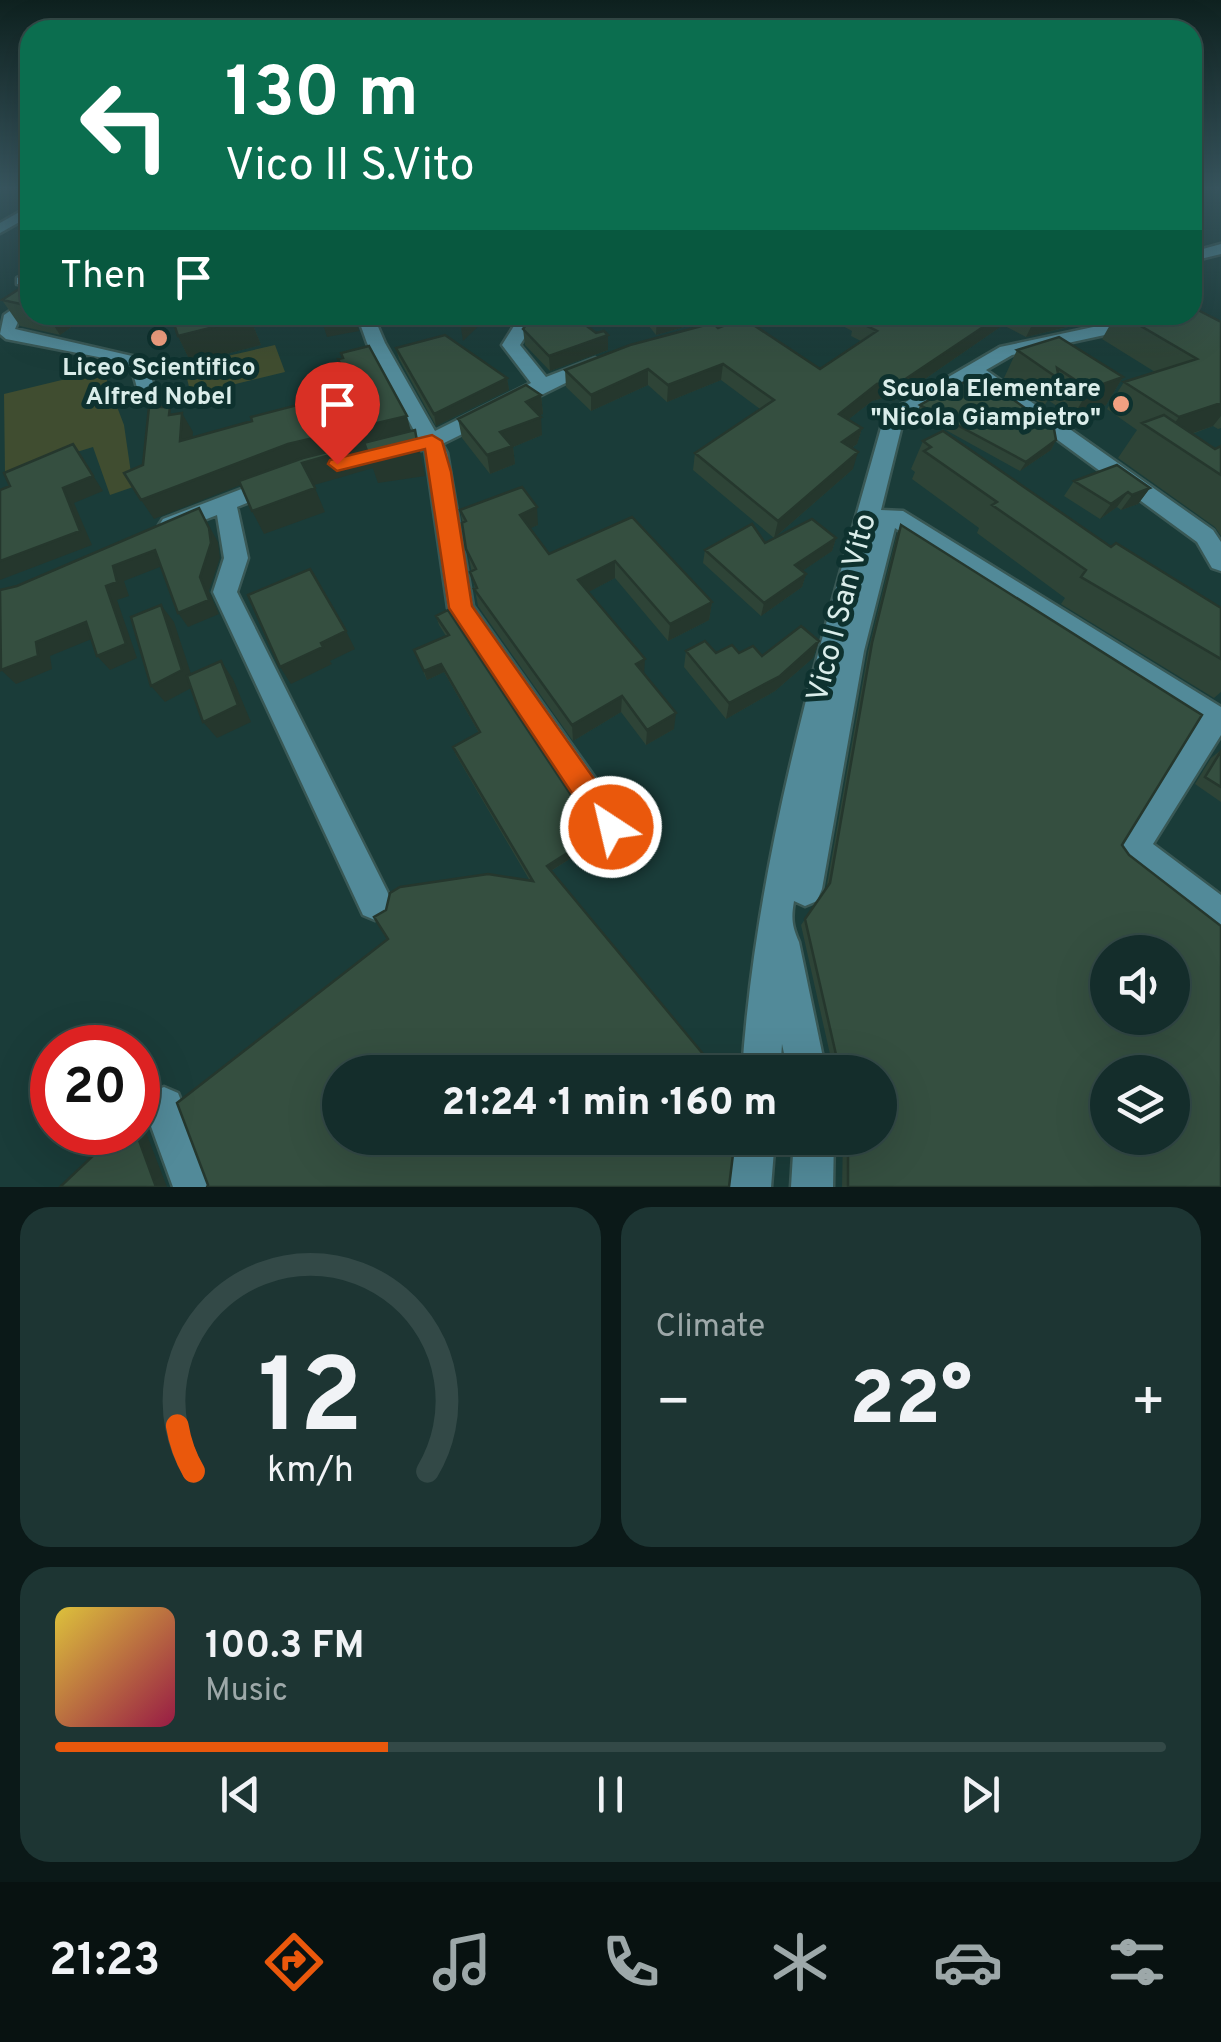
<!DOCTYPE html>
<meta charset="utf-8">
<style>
:root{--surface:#142d2b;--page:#1d3533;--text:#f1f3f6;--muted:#9da8a9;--line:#334947;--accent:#ea580c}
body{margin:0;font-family:Overpass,sans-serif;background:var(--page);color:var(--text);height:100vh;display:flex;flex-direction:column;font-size:38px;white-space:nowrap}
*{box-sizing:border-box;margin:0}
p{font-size:32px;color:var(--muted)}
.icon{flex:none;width:55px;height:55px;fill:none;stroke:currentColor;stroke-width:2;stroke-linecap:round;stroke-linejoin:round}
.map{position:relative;height:1187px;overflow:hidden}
.sheet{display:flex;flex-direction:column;gap:20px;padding:20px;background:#0b1918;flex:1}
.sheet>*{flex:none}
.top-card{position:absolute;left:20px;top:20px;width:1182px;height:305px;border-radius:30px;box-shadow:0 10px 40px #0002,0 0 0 2px var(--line);background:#0b6e4f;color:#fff;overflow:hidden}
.buttons{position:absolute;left:1090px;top:935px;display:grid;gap:20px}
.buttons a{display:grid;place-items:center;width:100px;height:100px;border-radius:50%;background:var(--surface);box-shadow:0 10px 40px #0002,0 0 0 2px var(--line);font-size:50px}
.speed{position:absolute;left:30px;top:1025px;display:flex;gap:20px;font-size:50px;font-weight:700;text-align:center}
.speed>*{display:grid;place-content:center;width:130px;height:130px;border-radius:50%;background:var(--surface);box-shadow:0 10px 40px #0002,0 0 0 2px var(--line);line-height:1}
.speed .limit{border:15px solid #d22;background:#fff;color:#111}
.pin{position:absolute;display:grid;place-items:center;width:85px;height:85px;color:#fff;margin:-102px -42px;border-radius:50% 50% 50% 0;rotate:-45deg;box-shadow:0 0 10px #0007}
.pin .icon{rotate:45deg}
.me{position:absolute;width:110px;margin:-55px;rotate:325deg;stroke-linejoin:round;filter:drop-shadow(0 0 8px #0008)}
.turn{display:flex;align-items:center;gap:35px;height:210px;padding:0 40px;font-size:45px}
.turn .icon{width:130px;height:130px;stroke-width:2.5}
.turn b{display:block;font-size:70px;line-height:85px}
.then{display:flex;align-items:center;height:95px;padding:0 40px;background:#0003;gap:20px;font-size:38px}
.big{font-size:75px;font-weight:800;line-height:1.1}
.sheet .card{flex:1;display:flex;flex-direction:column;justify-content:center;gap:15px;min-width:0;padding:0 35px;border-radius:30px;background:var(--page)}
.sheet .dial{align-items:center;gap:0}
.dial svg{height:260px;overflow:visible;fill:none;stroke:var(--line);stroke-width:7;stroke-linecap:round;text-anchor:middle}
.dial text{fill:var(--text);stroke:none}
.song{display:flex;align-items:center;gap:30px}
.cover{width:120px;height:120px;border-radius:15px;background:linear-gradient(135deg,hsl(50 70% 55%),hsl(340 70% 35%))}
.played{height:10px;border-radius:5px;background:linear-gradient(90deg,var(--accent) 30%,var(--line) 30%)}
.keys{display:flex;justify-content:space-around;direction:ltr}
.heat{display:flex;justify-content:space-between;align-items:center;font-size:55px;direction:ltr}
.sheet .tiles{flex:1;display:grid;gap:20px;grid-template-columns:1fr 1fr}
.card:last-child{grid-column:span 2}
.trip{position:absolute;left:322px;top:1055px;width:575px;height:100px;border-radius:50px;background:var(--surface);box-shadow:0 10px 40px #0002,0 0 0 2px var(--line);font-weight:800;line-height:100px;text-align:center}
.menu{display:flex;height:160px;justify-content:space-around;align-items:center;background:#081211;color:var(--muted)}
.menu .icon{width:70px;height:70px}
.menu .on{color:var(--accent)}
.menu b{font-size:45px;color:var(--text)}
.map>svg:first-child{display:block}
.green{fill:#404d30}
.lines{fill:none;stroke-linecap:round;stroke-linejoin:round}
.minor-casing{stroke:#395855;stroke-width:5}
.minor{fill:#528a99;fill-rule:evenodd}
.wall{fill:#2e4437}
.shaded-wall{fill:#25372d}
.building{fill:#354f40;stroke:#25372d;stroke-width:2.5;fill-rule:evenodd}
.route{fill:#ea580c;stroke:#983908;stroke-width:2.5}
.poi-dot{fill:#f2a081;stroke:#0e322f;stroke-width:4}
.labels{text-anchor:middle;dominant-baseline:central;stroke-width:10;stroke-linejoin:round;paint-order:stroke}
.far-poi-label{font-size:25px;font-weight:bold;fill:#daedea;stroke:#0e322f}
.street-label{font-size:30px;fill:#daedea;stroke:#0e322f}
</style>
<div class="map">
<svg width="1221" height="1187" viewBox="0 0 1221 1187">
<rect width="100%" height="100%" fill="#1a3c39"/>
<!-- green -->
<path class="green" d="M275,345L285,372L191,395L184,366Z
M103,370L124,425L133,487L110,495L93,447L5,474L4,394Z"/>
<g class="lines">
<defs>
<path id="minor" d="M30,206V216L0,233V223Z
M1221,244V254L1192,261V252Z
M30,272V284H17V278Z
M30,297V310L20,317L15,329L145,359L158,398L155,402H141L131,366L124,362L6,339L0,334L4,315Z
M357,315H373L385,343L435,431L531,383L502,345L514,326L506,315H523L532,326L520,345L546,377L595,358L604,364L442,444L447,453L473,606L622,816L627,827L622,838L611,842L600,838L448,608L425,449L335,472L324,465L327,460L418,438L367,343Z
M757,315H787L715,335L706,330Z
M1131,315H1153L1123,331L1012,355L986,370L1213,530L1221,542V571L1212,568L1197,542L973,378L904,417L881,510L903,511L1221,707V735L1153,844L1221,895V933L1209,928L1121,859L1116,848L1197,722L895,528L864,651L822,889L817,901L805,906L794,901C791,919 792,926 799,942L826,1072H788L782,1044L780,1072H742C757,846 824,632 885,414L1000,347L1112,323Z
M273,477L284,484L281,489L237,507L248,558L237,592L387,891L392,903L387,915L375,920L363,915L213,592L224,558L217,515L171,533L159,525L163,519Z
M164,1087L178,1093L215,1187H173L144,1107L150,1093Z
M735,1138H775L771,1187H729Z
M794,1138H834L833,1187H791Z"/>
</defs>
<!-- minor casing -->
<use href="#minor" class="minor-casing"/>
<!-- minor -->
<use href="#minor" class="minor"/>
</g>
<!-- wall -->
<path class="wall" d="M30,282V315H88L60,335L20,326L2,300Z
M102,315H249L261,345L191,363L178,336L174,324L164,326Z
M649,315H696L695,324L656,335L649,326Z
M823,315H1192L1221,322V428L1218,429L1213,426L1192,434L1215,449L1221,446V536L1215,527L1118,458L1137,430L1107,409L1124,382L1155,372L1102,339L1115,316L1026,337L1003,325L893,401L887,397L872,401L849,419L862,428L857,444L852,448L853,469L774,538L693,470L695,453L760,409L721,380L667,402L648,385L591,411L566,387L565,370L718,328L820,369L861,341L851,336L852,331Z
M523,329L608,350L550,371L525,345Z
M396,348L507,378L509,390L436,426L399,359Z
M1017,350L1123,377L1106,405L1073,417L1048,400L1044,406L1004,378Z
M541,395L543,414L539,415L542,435L513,447L515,464L490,474L462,438L458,419Z
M920,405L1056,440L1051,450L1020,471L917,414Z
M923,441L1221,608V692L1214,698L1061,604L1065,598L977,533L979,528L912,479L915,472L911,469Z
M1074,481L1150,488L1138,504L1121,510L1117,507L1100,519L1064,496Z
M460,510L538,525L530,528L549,554L632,517L712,602L709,620L668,641L615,578L588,592L644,674L674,729L646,745L621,712L573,741L478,606Z
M901,525L1122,845L1221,1187H842L843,1138H880V1072H834L801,925L826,890L868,652L897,534Z
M836,538L832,551L802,571L806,574L802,587L761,616L703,563L705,550L765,543Z
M436,616L598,841L551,871L530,881L456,755L453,747L479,733L444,672L427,680L414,650L446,636L439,625Z
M819,641L813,658L775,691L726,719L684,667L686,651L739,653L762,656Z
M1221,750V802L1195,784L1211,758Z"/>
<!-- shaded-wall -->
<path class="shaded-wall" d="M47,315H88L60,335Z
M159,315H175L179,322L164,326Z
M320,315H354L359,331L327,337Z
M379,315H431L382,326Z
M459,315H490L463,341Z
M663,315H696L695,324L656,335L657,317Z
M1001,315H1007L1003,325L893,401L898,384Z
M1062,315H1116L1026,337L1034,321Z
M250,318L261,345L191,363L178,336Z
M608,335V350L550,371L549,356Z
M723,364L721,380L667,402L668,385Z
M648,369V385L591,411V395Z
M1123,377L1106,405L1073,417L1089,389Z
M507,378L509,390L436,426L434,414Z
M892,381L887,397L872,401L835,430L839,414L877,384Z
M541,395L543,414L528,420L526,402Z
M1221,403V416L1213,426L1170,441L1164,438L1179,417Z
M182,413L193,432L191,460L180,441Z
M407,416L412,436L366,447L373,468L311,486L297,463L154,519L141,500L288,444Z
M541,417L542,435L513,447L515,464L490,474L487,455L500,432Z
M862,428L857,444L837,458L842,442Z
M415,430L425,476L378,483L370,460Z
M1056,440L1051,450L1020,471L1026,462Z
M73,444L103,491L74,503L92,545L0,580V561Z
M858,452L853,469L774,538L778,521Z
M315,488L325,512L264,534L252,511Z
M1150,488L1138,504L1121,510L1132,495Z
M1128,492L1117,507L1100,519L1111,504Z
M537,507L538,525L522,532L520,515Z
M199,508L218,542L220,558L209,591L219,614L188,627L178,613L200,577Z
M836,538L832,551L792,578L795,565Z
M155,550L165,565L124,581L129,596L117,600L137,658L110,670L97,656L106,586L113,566Z
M615,561V578L579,597L578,580Z
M806,574L802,587L761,616L764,603Z
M712,602L709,620L668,641L670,624Z
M161,605L174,622L195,686L165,702L151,686Z
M86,622L99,636L50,656L52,669L16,684L1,670L36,642Z
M346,631L355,649L330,661L332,664L291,684L280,667L321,643Z
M819,641L813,658L775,691L726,719L729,703Z
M645,659L644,675L636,664Z
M221,661L233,679L251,722L217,738L203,722Z
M441,664L444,672L427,680L424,671Z
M622,696L621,712L573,741L572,725Z
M676,713L674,729L646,745L647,730Z
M597,834L598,841L549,872L547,866Z
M138,1122H142L167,1187H156L136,1132H138Z"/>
<!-- building -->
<path class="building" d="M30,282V306L2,300Z
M1192,307L1221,322V403L1179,417L1124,382L1197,359L1122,315H1192Z
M171,315H249L250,318L178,336Z
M544,315H572L596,333L604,331L608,335L549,356L523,329L529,321Z
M856,315H1001L898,384L892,381L877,384L839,414L862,428L842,442L858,452L778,521L695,453L774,400L723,364L668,385L648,369L591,395L565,370L630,345L713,323L718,328L743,318L820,369L877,331L855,320L861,317Z
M1022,315H1062L1034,321Z
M445,335L507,378L434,414L396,348Z
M1059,337L1123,377L1089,389L1057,368L1059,379L1017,350Z
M369,346L407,416L288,444L141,500L124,473L143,465L149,407H170L169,415L182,413L180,441L252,421L251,417L352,391L338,359L343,358L341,353Z
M982,377L1054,429L1056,440L1026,462L920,405L956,385Z
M526,385L541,395L526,402L541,417L500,432L512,446L487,455L458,419Z
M1164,415L1215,449L1221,446V475L1142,423Z
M415,430L419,452L370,460L365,445L302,463L315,488L252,511L239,481L303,458Z
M943,431L1111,547L1116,543L1221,608V659L1081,577L1086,570L992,505L997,502L924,451L931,447L923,441Z
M73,444L93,476L63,488L80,531L0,561V490L10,486L4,473Z
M1117,465L1150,488L1132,495L1128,492L1111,504L1074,481Z
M522,487L537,507L520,515L549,554L632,517L712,602L670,624L615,561L578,580L645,659L636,664L676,713L647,730L622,696L572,725L474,589L477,588L470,572L476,569L466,549L462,523L466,521L460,510Z
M199,508L209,528L211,543L200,577L209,600L178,613L155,550L113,566L117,582L106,586L126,644L97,656L86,622L36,642L38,656L1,670L0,590L17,586Z
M812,519L836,538L795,565L806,574L764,603L705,550L752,524L765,543Z
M901,525L1202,715L1122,845L1129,855L1221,926V1187H848V1138H880V1072H840L805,919L830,883L872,643ZM1108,952H1172V1018H1108ZM1108,1072H1172V1138H1108Z
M310,569L346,631L321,643L323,647L280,667L248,595Z
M161,605L182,670L151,686L131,617Z
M448,610L597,834L547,866L718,1072H340V1138H735L729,1187H207L208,1185L177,1103L388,939L374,917L386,910L390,893L400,887L488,874L533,881L453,747L480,732L441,664L424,671L414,650L449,635L436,616Z
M801,626L819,641L780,676L729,703L686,651L705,641L716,653L732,645L739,653L753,646L762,656Z
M221,661L238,705L203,722L187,676Z
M1221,751V787L1205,777Z
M118,1132H136L156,1187H60Z"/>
<!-- sky -->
<linearGradient id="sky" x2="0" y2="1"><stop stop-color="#0e211f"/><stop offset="0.53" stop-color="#38565f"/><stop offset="1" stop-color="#38565f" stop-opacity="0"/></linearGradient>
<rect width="1221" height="355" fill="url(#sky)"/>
<!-- route -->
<path class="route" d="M432,435L442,441L451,472L472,606L621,817L626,827L621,837L611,841L601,837L449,608L425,449L337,471L328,464L330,460Z"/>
<!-- markers -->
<g class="poi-dot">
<circle cx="159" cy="338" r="10"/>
<circle cx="1121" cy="404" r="10"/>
</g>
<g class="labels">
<!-- far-poi labels -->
<g class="far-poi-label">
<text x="159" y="369">Liceo Scientifico<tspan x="159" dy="29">Alfred Nobel</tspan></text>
<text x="1101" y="390" text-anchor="end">Scuola Elementare<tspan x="1101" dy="29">"Nicola Giampietro"</tspan></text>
</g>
<!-- street labels -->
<g class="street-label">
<text transform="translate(843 608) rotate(-75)">Vico I San Vito</text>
</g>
</g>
</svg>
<div class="buttons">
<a><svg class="icon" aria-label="sound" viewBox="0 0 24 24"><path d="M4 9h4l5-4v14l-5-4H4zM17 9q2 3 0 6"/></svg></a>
<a><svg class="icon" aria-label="layers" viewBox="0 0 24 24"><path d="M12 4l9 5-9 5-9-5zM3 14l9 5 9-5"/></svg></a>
</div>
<div class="speed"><div class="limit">20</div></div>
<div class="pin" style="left:337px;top:464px;background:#d93025"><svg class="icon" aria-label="arrive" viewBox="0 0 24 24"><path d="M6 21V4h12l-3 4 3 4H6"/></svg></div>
<svg class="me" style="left:611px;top:827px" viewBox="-20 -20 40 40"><circle r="17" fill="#ea580c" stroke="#fff" stroke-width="3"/><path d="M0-11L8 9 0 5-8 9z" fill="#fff"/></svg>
<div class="trip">21:24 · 1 min · 160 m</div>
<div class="top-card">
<div class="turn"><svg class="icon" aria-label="left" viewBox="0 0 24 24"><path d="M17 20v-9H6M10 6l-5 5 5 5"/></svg><div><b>130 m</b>Vico II S.Vito</div></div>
<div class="then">Then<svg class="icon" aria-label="arrive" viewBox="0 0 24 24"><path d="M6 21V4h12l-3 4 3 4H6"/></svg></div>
</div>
</div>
<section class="sheet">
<div class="tiles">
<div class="card dial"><svg viewBox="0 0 100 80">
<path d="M14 69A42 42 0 1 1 86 69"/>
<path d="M14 69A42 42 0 0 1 9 55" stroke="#ea580c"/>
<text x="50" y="56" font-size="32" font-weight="700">12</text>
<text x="50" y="72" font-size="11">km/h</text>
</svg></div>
<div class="card"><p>Climate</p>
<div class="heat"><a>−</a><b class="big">22°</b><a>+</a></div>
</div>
<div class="card">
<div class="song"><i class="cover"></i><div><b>100.3 FM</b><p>Music</p></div></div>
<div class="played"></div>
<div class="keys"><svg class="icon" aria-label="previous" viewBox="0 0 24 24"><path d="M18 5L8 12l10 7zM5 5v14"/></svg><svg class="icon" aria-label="pause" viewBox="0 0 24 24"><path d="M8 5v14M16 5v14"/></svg><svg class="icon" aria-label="next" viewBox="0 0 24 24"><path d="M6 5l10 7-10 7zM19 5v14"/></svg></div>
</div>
</div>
</section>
<nav class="menu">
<b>21:23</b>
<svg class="icon on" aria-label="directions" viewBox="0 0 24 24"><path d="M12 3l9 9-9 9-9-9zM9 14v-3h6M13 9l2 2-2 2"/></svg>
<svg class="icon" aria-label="music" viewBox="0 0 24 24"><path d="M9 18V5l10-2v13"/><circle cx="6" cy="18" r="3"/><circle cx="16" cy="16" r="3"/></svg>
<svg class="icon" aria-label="phone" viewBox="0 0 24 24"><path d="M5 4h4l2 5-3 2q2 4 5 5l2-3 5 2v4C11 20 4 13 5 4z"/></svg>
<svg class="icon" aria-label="climate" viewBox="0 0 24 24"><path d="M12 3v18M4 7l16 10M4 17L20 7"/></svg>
<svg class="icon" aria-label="car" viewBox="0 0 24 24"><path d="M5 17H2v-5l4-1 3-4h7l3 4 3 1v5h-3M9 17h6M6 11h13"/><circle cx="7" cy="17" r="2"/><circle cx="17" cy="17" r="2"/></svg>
<svg class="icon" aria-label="filters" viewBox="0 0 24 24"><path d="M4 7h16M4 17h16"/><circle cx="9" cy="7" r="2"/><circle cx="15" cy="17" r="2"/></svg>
</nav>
